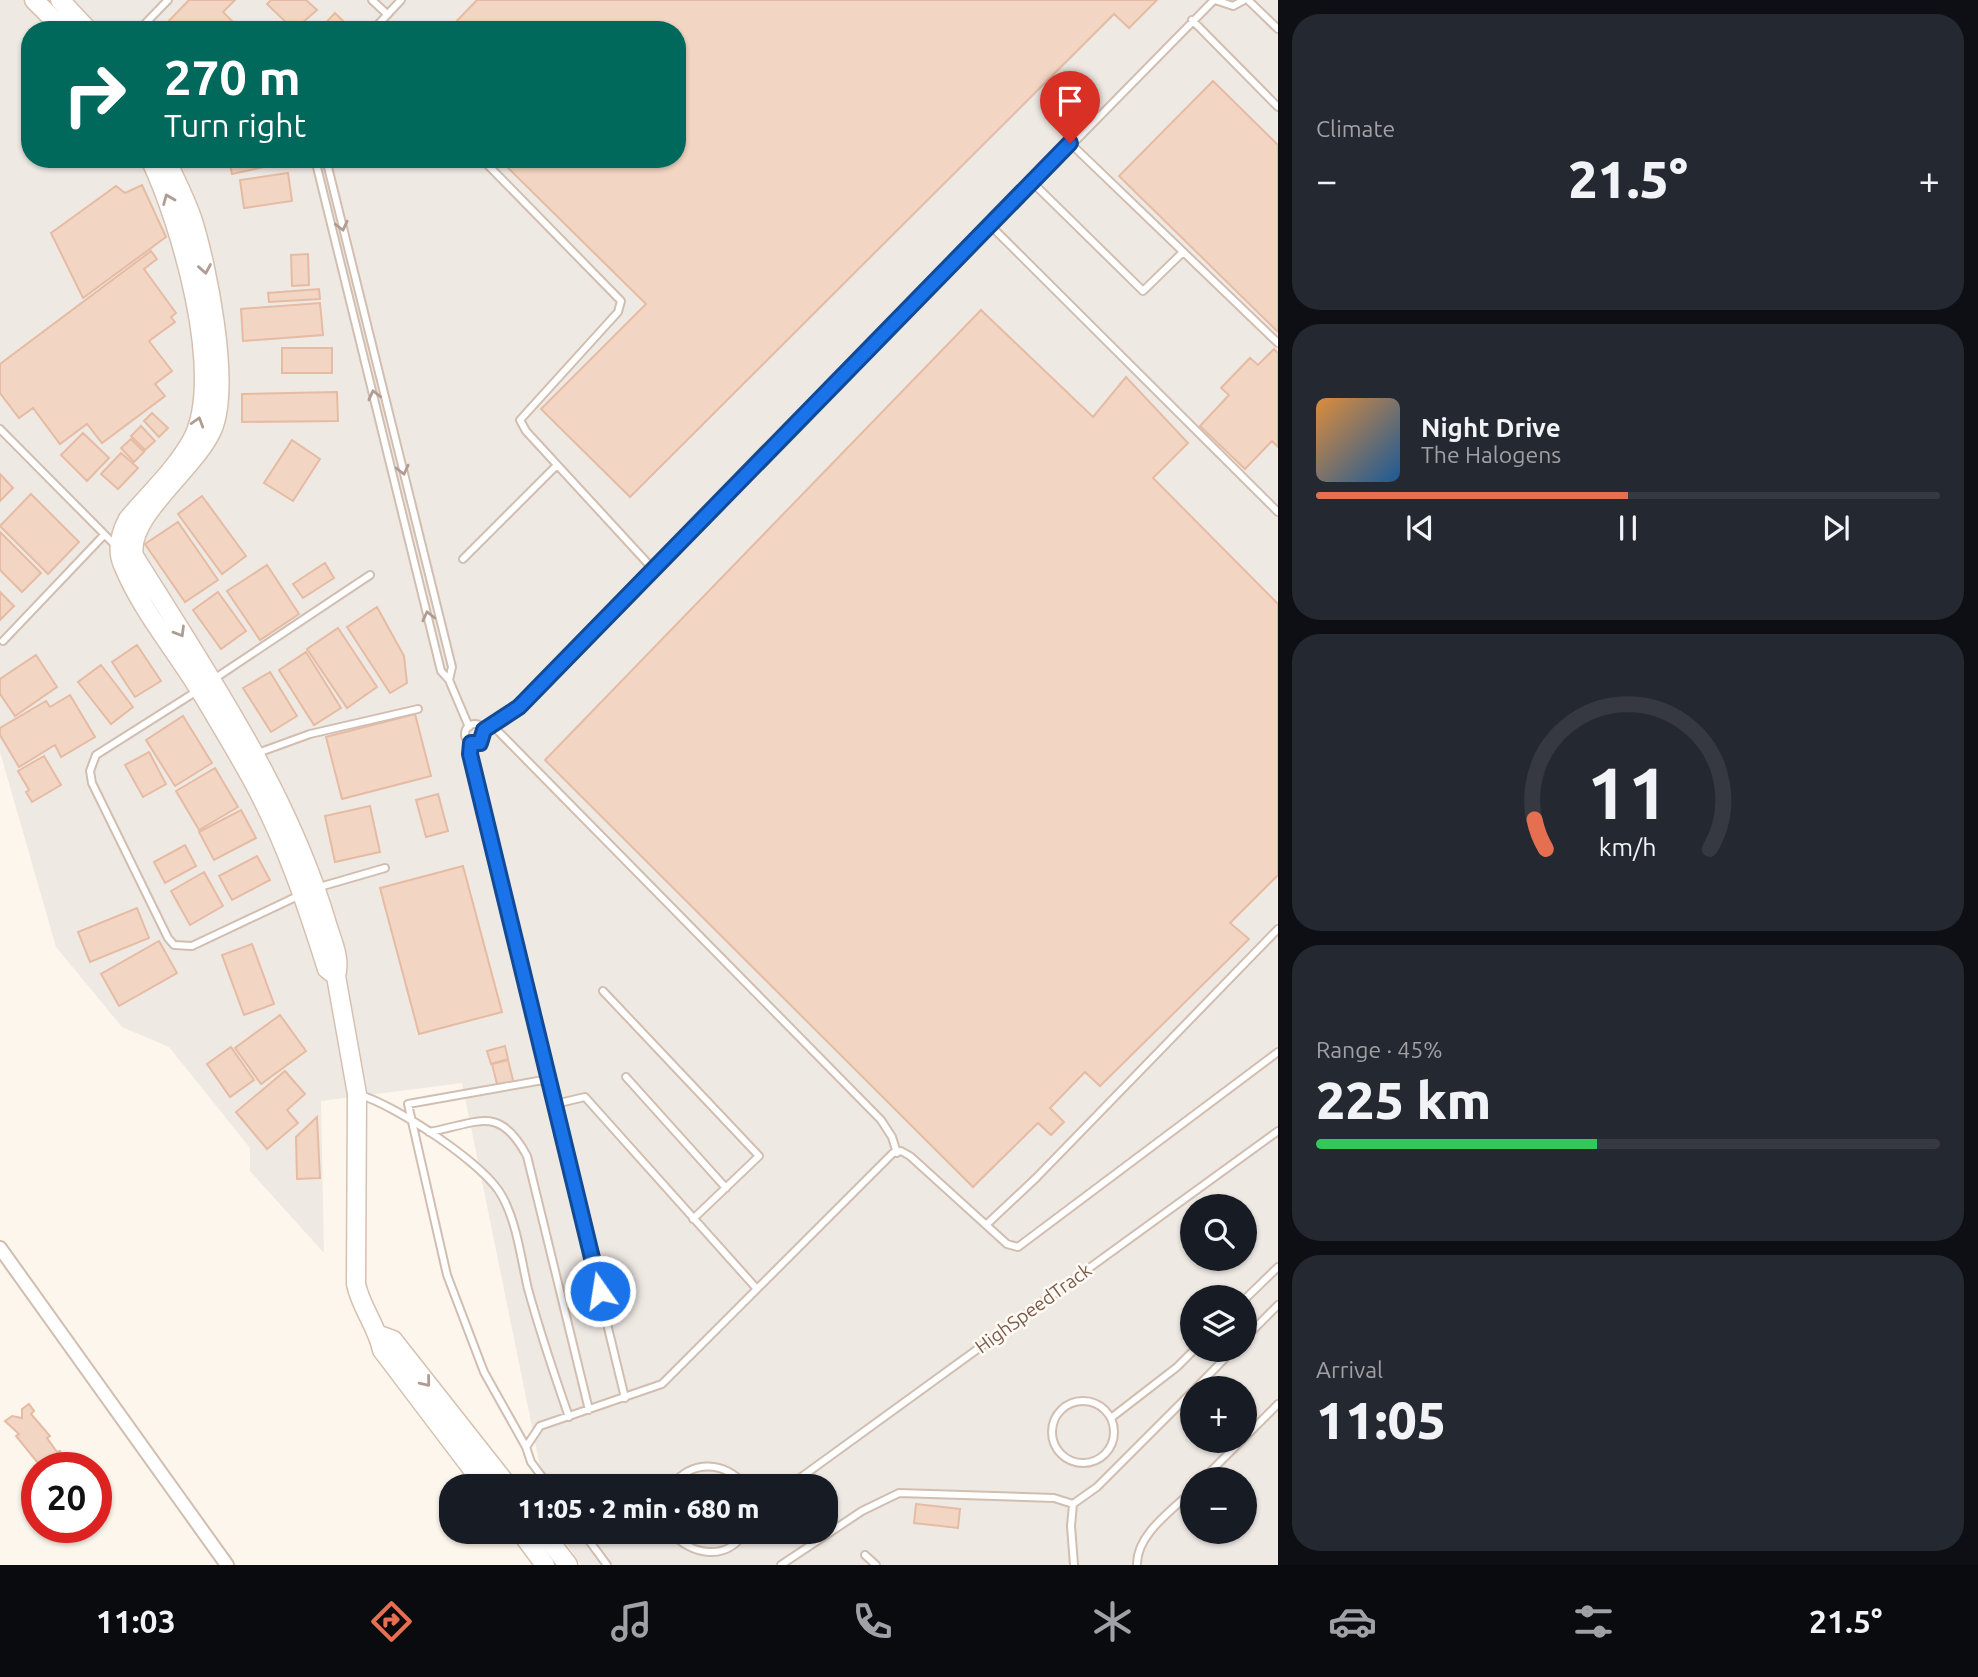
<!DOCTYPE html>
<meta charset="utf-8">
<style>
:root{--surface:#171b24;--page:#242831;--text:#f1f3f6;--muted:#9ea1a6;--line:#363941;--accent:#e76f51}
body{margin:0;font-family:Ubuntu,sans-serif;background:var(--page);color:var(--text);height:100vh;display:flex;flex-direction:column;font-size:26px;white-space:nowrap}
*{box-sizing:border-box;margin:0}
p{font-size:23px;color:var(--muted)}
.icon{flex:none;width:38px;height:38px;fill:none;stroke:currentColor;stroke-width:2;stroke-linecap:round;stroke-linejoin:round}
.map{position:relative;flex:1;overflow:hidden}
.panel{display:flex;flex-direction:column;gap:14px;padding:14px;background:#0d0f14;width:700px}
.panel>*{flex:none}
.banner{position:absolute;left:21px;top:21px;width:665px;height:147px;border-radius:28px;box-shadow:0 2px 5px #0004;background:#00695c;color:#fff;overflow:hidden}
.buttons{position:absolute;left:1180px;top:1194px;display:grid;gap:14px}
.buttons a{display:grid;place-items:center;width:77px;height:77px;border-radius:50%;background:var(--surface);box-shadow:0 2px 5px #0004;font-size:35px}
.speed{position:absolute;left:21px;top:1452px;display:flex;gap:14px;font-size:35px;font-weight:700;text-align:center}
.speed>*{display:grid;place-content:center;width:91px;height:91px;border-radius:50%;background:var(--surface);box-shadow:0 2px 5px #0004;line-height:1}
.speed .limit{border:10px solid #d22;background:#fff;color:#111}
.pin{position:absolute;display:grid;place-items:center;width:60px;height:60px;color:#fff;margin:-72px -30px;border-radius:50% 50% 50% 0;rotate:-45deg;box-shadow:0 0 7px #0007}
.pin .icon{rotate:45deg}
.me{position:absolute;width:77px;margin:-38px;rotate:347deg;stroke-linejoin:round;filter:drop-shadow(0 0 5px #0008)}
.turn{display:flex;align-items:center;gap:24px;height:147px;padding:0 28px;font-size:32px}
.turn .icon{width:91px;height:91px;stroke-width:2.5}
.turn b{display:block;font-size:49px;line-height:60px}
.big{font-size:52px;font-weight:800;line-height:1.1}
.panel .card{flex:1;display:flex;flex-direction:column;justify-content:center;gap:10px;min-width:0;padding:0 24px;border-radius:28px;background:var(--page)}
.panel .dial{align-items:center;gap:0}
.dial svg{height:182px;overflow:visible;fill:none;stroke:var(--line);stroke-width:7;stroke-linecap:round;text-anchor:middle}
.dial text{fill:var(--text);stroke:none}
.song{display:flex;align-items:center;gap:21px}
.cover{width:84px;height:84px;border-radius:10px;background:linear-gradient(135deg,hsl(30 70% 55%),hsl(210 70% 35%))}
.played{height:7px;border-radius:4px;background:linear-gradient(90deg,var(--accent) 50%,var(--line) 50%)}
.keys{display:flex;justify-content:space-around;direction:ltr}
.heat{display:flex;justify-content:space-between;align-items:center;font-size:38px;direction:ltr}
.charge{height:10px;border-radius:5px;background:linear-gradient(90deg,#34c759 45%,var(--line) 0)}
.trip{position:absolute;left:439px;top:1474px;width:399px;height:70px;border-radius:28px;background:var(--surface);box-shadow:0 2px 5px #0004;font-weight:800;line-height:70px;text-align:center}
.dock{display:flex;height:112px;justify-content:space-around;align-items:center;background:#090b0e;color:var(--muted)}
.dock .icon{width:49px;height:49px}
.dock .active{color:var(--accent)}
.dock b{font-size:32px;color:var(--text)}
main{display:flex;flex:1;min-height:0}
.map>svg:first-child{display:block}
.industrial{fill:#efe9e4;fill-rule:evenodd}
.building{fill:#f3d5c3;stroke:#e6bba3;stroke-width:2}
.lines{fill:none;stroke-linecap:round;stroke-linejoin:round}
.lane-casing{stroke:#d1beb0;stroke-width:10}
.street-casing{stroke:#d1beb0;stroke-width:16}
.secondary-casing{stroke:#d6c0b0;stroke-width:21}
.lane{stroke:#fff;stroke-width:6}
.street{stroke:#fff;stroke-width:12}
.secondary{stroke:#fff;stroke-width:18}
.oneway{stroke:#af9d94}
.route-casing{stroke:#114b97;stroke-width:18}
.route{stroke:#1a73e8;stroke-width:12}
.labels{text-anchor:middle;dominant-baseline:central;stroke-width:5;stroke-linejoin:round;paint-order:stroke}
.street-label{font-size:19px;fill:#7a5c4d;stroke:#fffaf3}
</style>
<main>
<div class="map">
<svg width="1278" height="1565" viewBox="0 0 1278 1565">
<rect width="100%" height="100%" fill="#fdf6ec"/>
<!-- industrial -->
<path class="industrial" d="M0,0H1278V1565H581L558,1531H826V1486H544L462,1083L321,1101L324,1253L250,1171V1148L169,1047L122,1027L56,947L0,752ZM30,30H677V159H30ZM1192,1206H1244V1258H1192ZM1192,1297H1244V1349H1192ZM1192,1388H1244V1440H1192ZM1192,1479H1244V1531H1192Z"/>
<!-- building -->
<path class="building" d="M189,0H235L223,12L241,30H160Z
M271,0H306L317,10L294,30L267,4Z
M477,0H1157L1129,28L1114,14L630,497L541,409L646,304L499,159H677V30H448Z
M335,13L352,30H319Z
M1213,81L1278,145V332L1119,176Z
M219,159H285L286,162L232,174L230,165L221,167Z
M288,173L292,201L244,208L240,180Z
M142,185L166,237L83,298L51,233L116,186L125,193Z
M151,251L157,259L144,269L176,313L171,317L175,322L149,341L172,371L155,384L165,396L102,443L87,424L60,444L33,408L19,418L0,393V364Z
M308,254L309,285L292,286L291,255Z
M319,289L320,299L269,302L268,293Z
M320,303L323,335L243,341L241,309Z
M981,310L1093,417L1126,377L1188,443L1153,478L1278,604V875L1230,923L1249,939L1100,1086L1085,1072L1050,1108L1064,1122L1051,1135L1038,1123L973,1187L545,760Z
M282,348H332V373H282Z
M1274,349L1278,353V447L1272,441L1245,469L1200,426L1229,395L1221,388L1250,358L1258,365Z
M337,392L338,421L242,422V394Z
M152,413L168,428L159,437L144,421Z
M141,426L155,441L145,450L131,436Z
M83,433L109,458L87,481L61,455Z
M131,439L144,452L134,462L121,448Z
M292,440L320,459L293,501L264,483Z
M121,453L138,468L118,489L101,474Z
M0,474L13,488L0,501Z
M31,494L79,542L48,574L0,526Z
M202,496L246,556L222,574L178,514Z
M178,522L218,580L185,602L145,544Z
M0,532L41,573L22,592L0,570Z
M325,563L334,578L303,598L293,584Z
M267,565L299,614L260,640L227,591Z
M0,592L14,606L0,620Z
M218,592L246,631L221,649L193,610Z
M377,607L404,656L407,683L390,693L347,627Z
M338,628L377,687L347,708L307,649Z
M137,645L161,681L135,697L112,662Z
M306,652L341,708L314,725L279,670Z
M36,655L57,687L15,716L0,694V679Z
M101,665L133,707L111,724L78,682Z
M270,672L297,716L271,732L243,688Z
M70,695L95,737L61,757L55,745L19,767L0,735V728L46,701L50,707Z
M415,714L431,776L342,799L326,737Z
M183,716L212,763L175,786L146,740Z
M149,752L166,784L143,797L125,765Z
M44,756L61,785L32,802L26,792L29,790L18,771Z
M215,768L238,807L199,830L176,791Z
M438,794L448,831L426,837L416,800Z
M370,806L380,852L335,862L325,816Z
M241,810L256,838L214,860L199,832Z
M185,845L196,866L165,883L154,862Z
M257,856L270,880L232,900L219,876Z
M463,866L502,1012L419,1034L380,888Z
M204,872L223,906L190,925L171,891Z
M137,908L149,938L90,962L78,932Z
M159,941L177,973L119,1006L101,974Z
M252,944L274,1004L244,1015L222,955Z
M280,1015L306,1051L261,1084L235,1048Z
M505,1046L508,1059L491,1064L487,1051Z
M231,1047L254,1080L230,1097L207,1064Z
M508,1060L514,1084L498,1088L492,1064Z
M285,1071L305,1094L287,1110L298,1123L267,1149L236,1112Z
M317,1117L320,1178L297,1179L296,1137Z
M29,1404L34,1411L31,1414L50,1436L47,1438L57,1452L60,1451L69,1468L37,1469L34,1466L38,1463L16,1436L19,1434L5,1421L12,1416L22,1418V1409Z
M916,1504L960,1509L958,1528L914,1523Z"/>
<g class="lines">
<defs>
<path id="lane" d="M372,0L387,14
M1215,0L1233,6L1244,0
M1248,0L1278,29
M1192,20L1278,107
M139,30L168,0
M373,30L401,0
M1070,143L1278,343
M315,159L441,671L449,680L469,727
M326,159L452,667L449,680
M482,159L621,301L618,312L520,420L526,431L653,569
M1032,182L1143,291L1182,253
M990,225L1278,512
M0,429L117,547
M463,559L557,465
M3,641L104,535
M214,679L370,575
M197,691L96,755L90,771L92,783L168,938L174,945L192,946L300,895
M465 734a10 10 0 1 1 20 0a10 10 0 1 1-20 0Z
M492,725L881,1120L892,1137L897,1153
M484,730L519,707L1214,0
M471,743L469,754L625,1398
M255,754L310,734L418,709
M316,888L385,868
M603,991L759,1156L693,1219
M626,1077L726,1188
M360,1095C395,1105 485,1164 502,1196C517,1223 521,1259 528,1289C540,1332 554,1374 569,1417
M555,1104L585,1097L757,1289
M429,1132C479,1123 499,1104 527,1156L589,1410
M986,1225L1036,1178L1278,929
M1244,1300L1278,1267
M1244,1339L1278,1305
M1196,1388L1234,1349
M1052 1432a31 31 0 1 1 62 0a31 31 0 1 1-62 0Z
M1111,1418L1177,1367L1195,1349
M1244,1438L1278,1404
M526,1447L484,1372L447,1275L408,1104L549,1079
M1203,1479L1242,1440
M549,1486L531,1462L526,1447L540,1426L662,1384L893,1153L901,1151L910,1156L1007,1244L1018,1247L1278,1052
M671,1486C693,1459 724,1461 746,1486
M789,1486L1278,1131
M1073,1504L1071,1526L1074,1565
M582,1531L607,1565
M670,1531C691,1556 727,1562 746,1531
M865,1555L876,1565
M781,1565L862,1511L899,1493L1054,1498L1073,1504L1097,1487L1192,1392
M1137,1565C1136,1535 1172,1510 1192,1491"/>
<path id="street" d="M0,1248L227,1565"/>
<path id="secondary" d="M34,0L64,30
M60,0L88,30
M150,159C180,222 226,376 192,440C176,469 149,494 128,519C120,534 116,549 123,565C142,612 178,653 204,697C221,726 239,755 255,785C286,843 307,906 327,969L336,976
M166,159C175,179 185,198 192,218C207,264 231,383 213,428C197,468 126,516 134,556C207,673 288,791 327,924C332,941 341,958 336,976L357,1094L356,1284C361,1308 377,1326 382,1350L485,1486
M379,1335L393,1340L508,1486
M520,1531L545,1565
M542,1531L568,1565"/>
</defs>
<!-- lane casing -->
<use href="#lane" class="lane-casing"/>
<!-- street casing -->
<use href="#street" class="street-casing"/>
<!-- secondary casing -->
<use href="#secondary" class="secondary-casing"/>
<!-- lane -->
<use href="#lane" class="lane"/>
<!-- street -->
<use href="#street" class="street"/>
<!-- secondary -->
<use href="#secondary" class="secondary"/>
</g>
<!-- one-way arrows -->
<defs><path id="oneway-chevron" d="M-2-3.5L2.5 0L-2 3.5" fill="none" stroke-width="1.6" stroke-linecap="round" stroke-linejoin="round" transform="scale(1.75)"/></defs>
<g class="oneway">
<use href="#oneway-chevron" transform="translate(168 199) rotate(-112)"/>
<use href="#oneway-chevron" transform="translate(342 226) rotate(76)"/>
<use href="#oneway-chevron" transform="translate(205 269) rotate(80)"/>
<use href="#oneway-chevron" transform="translate(374 395) rotate(-104)"/>
<use href="#oneway-chevron" transform="translate(198 422) rotate(-73)"/>
<use href="#oneway-chevron" transform="translate(403 470) rotate(76)"/>
<use href="#oneway-chevron" transform="translate(428 616) rotate(-103)"/>
<use href="#oneway-chevron" transform="translate(180 632) rotate(59)"/>
<use href="#oneway-chevron" transform="translate(426 1382) rotate(51)"/>
</g>
<g class="lines">
<defs>
<path id="route" d="M600,1291L470,754L471,743H480L484,730L519,707L1070,143"/>
</defs>
<!-- route casing -->
<use href="#route" class="route-casing"/>
<!-- route -->
<use href="#route" class="route"/>
</g>
<g class="labels">
<!-- street labels -->
<g class="street-label">
<text transform="translate(1033 1308) rotate(-36)">HighSpeedTrack</text>
</g>
</g>
</svg>
<div class="buttons">
<a><svg class="icon" aria-label="search" viewBox="0 0 24 24"><circle cx="10" cy="10" r="6"/><path d="M15 15l6 6"/></svg></a>
<a><svg class="icon" aria-label="layers" viewBox="0 0 24 24"><path d="M12 4l9 5-9 5-9-5zM3 14l9 5 9-5"/></svg></a>
<a>+</a>
<a>−</a>
</div>
<div class="speed"><div class="limit">20</div></div>
<div class="pin" style="left:1070px;top:143px;background:#d93025"><svg class="icon" aria-label="arrive" viewBox="0 0 24 24"><path d="M6 21V4h12l-3 4 3 4H6"/></svg></div>
<svg class="me" style="left:600px;top:1291px" viewBox="-20 -20 40 40"><circle r="17" fill="#1a73e8" stroke="#fff" stroke-width="3"/><path d="M0-11L8 9 0 5-8 9z" fill="#fff"/></svg>
<div class="trip">11:05 · 2 min · 680 m</div>
<div class="banner">
<div class="turn"><svg class="icon" aria-label="right" viewBox="0 0 24 24"><path d="M7 20v-9h11M14 6l5 5-5 5"/></svg><div><b>270 m</b>Turn right</div></div>
</div>
</div>
<section class="panel">
<div class="card"><p>Climate</p>
<div class="heat"><a>−</a><b class="big">21.5°</b><a>+</a></div>
</div>
<div class="card">
<div class="song"><i class="cover"></i><div><b>Night Drive</b><p>The Halogens</p></div></div>
<div class="played"></div>
<div class="keys"><svg class="icon" aria-label="previous" viewBox="0 0 24 24"><path d="M18 5L8 12l10 7zM5 5v14"/></svg><svg class="icon" aria-label="pause" viewBox="0 0 24 24"><path d="M8 5v14M16 5v14"/></svg><svg class="icon" aria-label="next" viewBox="0 0 24 24"><path d="M6 5l10 7-10 7zM19 5v14"/></svg></div>
</div>
<div class="card dial"><svg viewBox="0 0 100 80">
<path d="M14 69A42 42 0 1 1 86 69"/>
<path d="M14 69A42 42 0 0 1 9 56" stroke="#e76f51"/>
<text x="50" y="56" font-size="32" font-weight="700">11</text>
<text x="50" y="72" font-size="11">km/h</text>
</svg></div>
<div class="card"><p>Range · 45%</p><b class="big">225 km</b><div class="charge"></div></div>
<div class="card"><p>Arrival</p><b class="big">11:05</b></div>
</section>
</main>
<nav class="dock">
<b>11:03</b>
<svg class="icon active" aria-label="directions" viewBox="0 0 24 24"><path d="M12 3l9 9-9 9-9-9zM9 14v-3h6M13 9l2 2-2 2"/></svg>
<svg class="icon" aria-label="music" viewBox="0 0 24 24"><path d="M9 18V5l10-2v13"/><circle cx="6" cy="18" r="3"/><circle cx="16" cy="16" r="3"/></svg>
<svg class="icon" aria-label="phone" viewBox="0 0 24 24"><path d="M5 4h4l2 5-3 2q2 4 5 5l2-3 5 2v4C11 20 4 13 5 4z"/></svg>
<svg class="icon" aria-label="climate" viewBox="0 0 24 24"><path d="M12 3v18M4 7l16 10M4 17L20 7"/></svg>
<svg class="icon" aria-label="car" viewBox="0 0 24 24"><path d="M5 17H2v-5l4-1 3-4h7l3 4 3 1v5h-3M9 17h6M6 11h13"/><circle cx="7" cy="17" r="2"/><circle cx="17" cy="17" r="2"/></svg>
<svg class="icon" aria-label="filters" viewBox="0 0 24 24"><path d="M4 7h16M4 17h16"/><circle cx="9" cy="7" r="2"/><circle cx="15" cy="17" r="2"/></svg>
<b>21.5°</b>
</nav>
